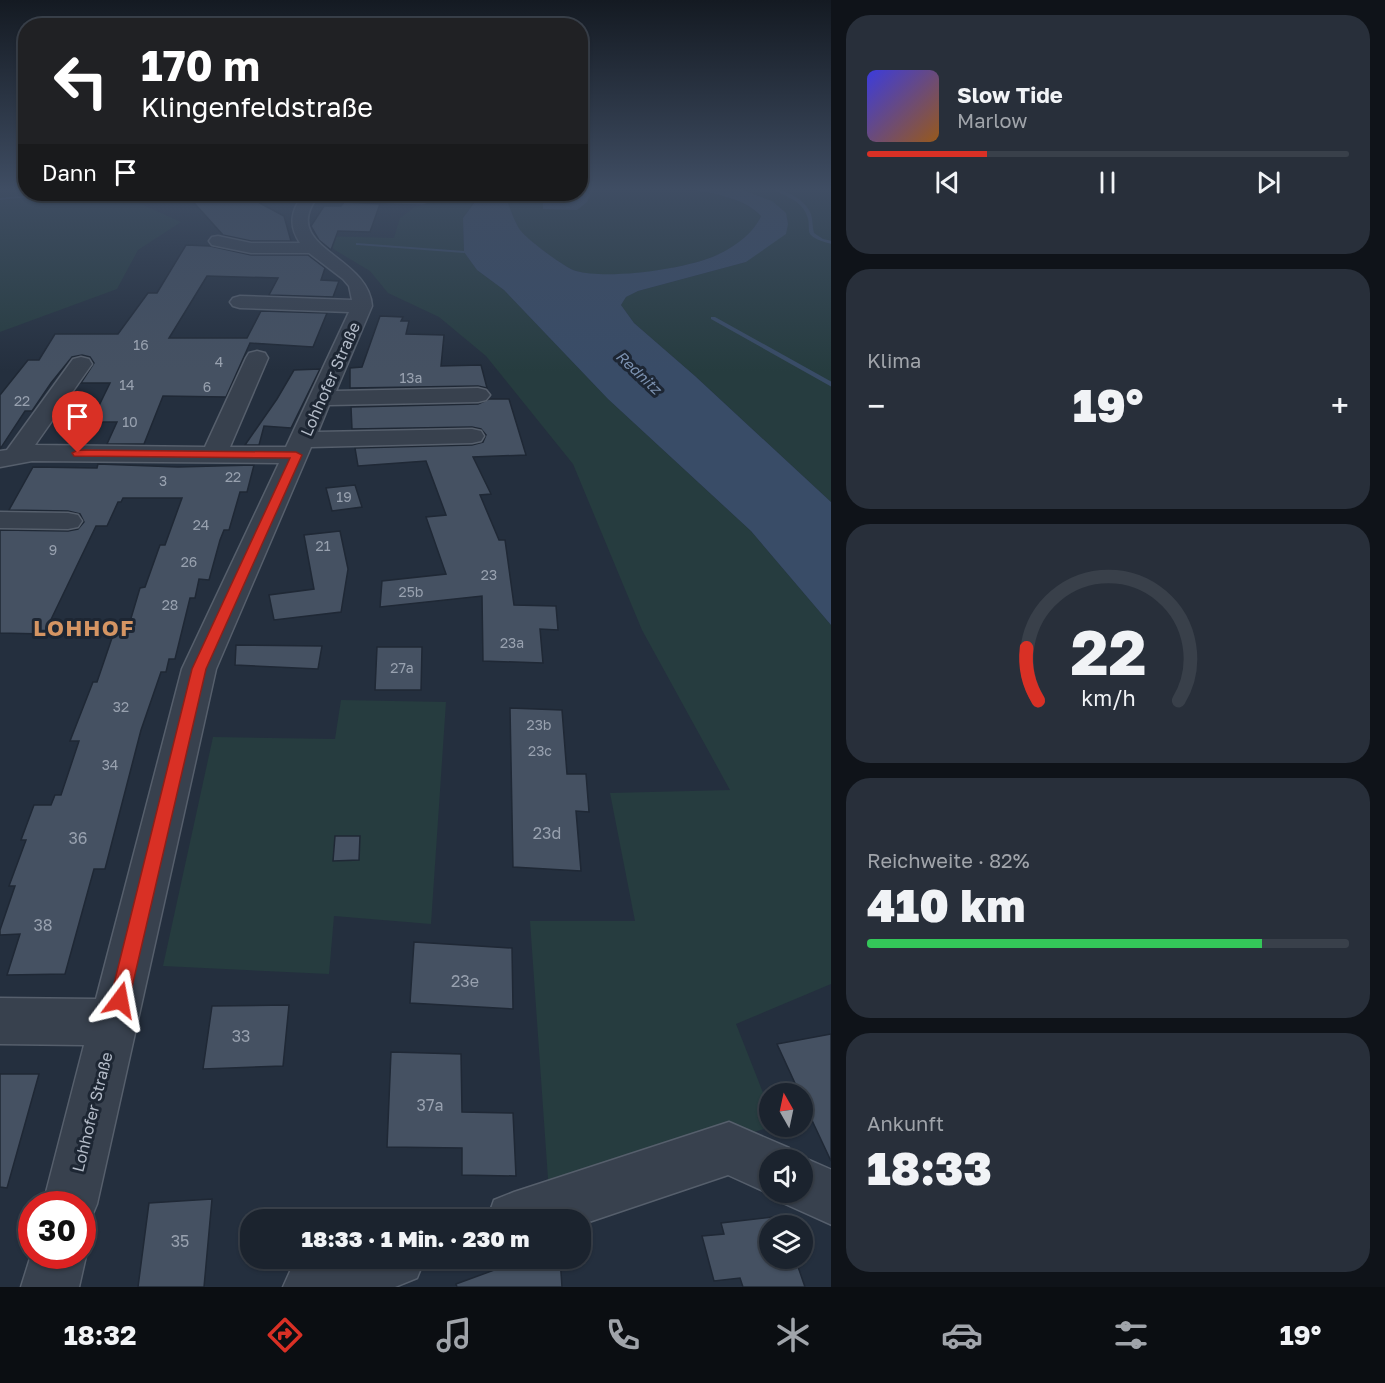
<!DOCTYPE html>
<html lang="de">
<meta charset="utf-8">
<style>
:root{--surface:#1b232e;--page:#282f3a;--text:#f1f3f6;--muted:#a0a4aa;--line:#39404a;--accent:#d93025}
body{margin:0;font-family:"Golos Text",sans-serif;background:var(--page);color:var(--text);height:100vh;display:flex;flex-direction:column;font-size:22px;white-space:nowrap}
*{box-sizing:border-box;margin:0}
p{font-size:20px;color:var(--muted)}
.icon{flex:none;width:33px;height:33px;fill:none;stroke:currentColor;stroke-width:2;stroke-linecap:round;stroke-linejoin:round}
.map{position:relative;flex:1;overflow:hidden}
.side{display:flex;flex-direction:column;gap:15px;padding:15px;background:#0f1319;width:554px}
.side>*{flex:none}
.banner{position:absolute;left:18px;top:18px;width:570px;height:183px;border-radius:24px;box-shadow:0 2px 4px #0004,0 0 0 2px var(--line);background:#202124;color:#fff;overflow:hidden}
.needle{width:39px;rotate:351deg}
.buttons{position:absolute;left:759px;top:1083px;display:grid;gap:12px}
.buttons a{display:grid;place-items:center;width:54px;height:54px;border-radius:50%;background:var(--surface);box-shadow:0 2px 4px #0004,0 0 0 2px var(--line);font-size:30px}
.speed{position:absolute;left:18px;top:1191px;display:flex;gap:12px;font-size:30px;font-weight:700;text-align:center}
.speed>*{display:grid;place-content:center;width:78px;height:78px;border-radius:50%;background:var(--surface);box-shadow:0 2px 4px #0004,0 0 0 2px var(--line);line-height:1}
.speed .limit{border:9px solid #d22;background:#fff;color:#111}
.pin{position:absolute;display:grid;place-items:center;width:51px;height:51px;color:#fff;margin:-62px -26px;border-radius:50% 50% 50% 0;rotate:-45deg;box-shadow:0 0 6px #0007}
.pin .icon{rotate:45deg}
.me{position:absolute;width:66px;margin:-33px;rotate:13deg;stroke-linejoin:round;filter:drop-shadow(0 0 4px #0008)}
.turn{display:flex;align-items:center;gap:21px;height:126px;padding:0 24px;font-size:27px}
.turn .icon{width:78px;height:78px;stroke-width:2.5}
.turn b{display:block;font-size:42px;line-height:51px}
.then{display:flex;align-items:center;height:57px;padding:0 24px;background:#0003;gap:12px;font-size:22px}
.big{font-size:45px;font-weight:800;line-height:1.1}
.side .card{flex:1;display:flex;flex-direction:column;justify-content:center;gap:9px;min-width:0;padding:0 21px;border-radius:24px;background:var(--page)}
.side .dial{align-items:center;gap:0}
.dial svg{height:156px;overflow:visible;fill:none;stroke:var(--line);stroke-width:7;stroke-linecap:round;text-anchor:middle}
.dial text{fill:var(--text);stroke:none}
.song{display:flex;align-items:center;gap:18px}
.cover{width:72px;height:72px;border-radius:9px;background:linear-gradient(135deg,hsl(240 70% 55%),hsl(30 70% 35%))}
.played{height:6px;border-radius:3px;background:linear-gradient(90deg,var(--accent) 25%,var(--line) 25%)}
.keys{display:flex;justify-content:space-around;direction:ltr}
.heat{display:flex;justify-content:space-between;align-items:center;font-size:33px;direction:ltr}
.charge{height:9px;border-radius:4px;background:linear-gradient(90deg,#34c759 82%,var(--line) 0)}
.trip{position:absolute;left:240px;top:1209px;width:351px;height:60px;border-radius:24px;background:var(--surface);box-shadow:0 2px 4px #0004,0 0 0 2px var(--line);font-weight:800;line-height:60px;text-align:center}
.tabs{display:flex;height:96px;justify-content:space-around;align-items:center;background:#0b0e12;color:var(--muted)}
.tabs .icon{width:42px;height:42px}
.tabs .on{color:var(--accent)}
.tabs b{font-size:27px;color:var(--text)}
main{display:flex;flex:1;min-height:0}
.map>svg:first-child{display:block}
.green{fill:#263c3f}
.water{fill:#394c67}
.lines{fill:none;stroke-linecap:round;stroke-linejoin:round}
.stream{fill:#394c67;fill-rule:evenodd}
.building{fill:#455162;stroke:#1f2835;stroke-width:1.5}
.minor-casing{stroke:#565f6c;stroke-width:3}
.minor{fill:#38414e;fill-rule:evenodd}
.route{fill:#d93025;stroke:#8d1f18;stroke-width:1.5}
.labels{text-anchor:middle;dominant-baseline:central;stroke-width:6;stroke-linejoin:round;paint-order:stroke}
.number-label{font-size:14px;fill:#98a1af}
.far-water-label{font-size:15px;font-style:italic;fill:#7c92b1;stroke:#1d2633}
.street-label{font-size:16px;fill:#b4bcc9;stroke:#1d2633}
.near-number-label{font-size:16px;fill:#98a1af}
.district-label{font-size:22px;font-weight:bold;letter-spacing:1.5px;fill:#d59563;stroke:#1d2633}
</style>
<main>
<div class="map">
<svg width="832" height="1287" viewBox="0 0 832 1287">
<rect width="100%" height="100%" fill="#242f3e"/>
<!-- green -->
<path class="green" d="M0,190H25L26,194H136L134,201L181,222L138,250L117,289L0,332Z
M582,190C629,190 727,180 761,216C754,233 734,248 717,255C687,269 607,281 576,271C565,268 528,240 520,231C518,228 508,205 508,202L527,200L544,202L590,195Z
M742,190H831V502L695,376L634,323L621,305L626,297L638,291L746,262L772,201Z
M447,197H477L463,218L464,252L477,270L504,290L608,399L751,531L831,625V984L736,1024L769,1108L771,1127L549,1193L530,921H635L610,793L730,790L642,630L573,464L486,356L439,317L388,293L370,271L335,250L319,236L394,238L400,218L415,207Z
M341,700L446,702L431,924L334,916L329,974L163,966L213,737L335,739Z"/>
<!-- water -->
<path class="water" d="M581,190L590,195L587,202L577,210L543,209V202L515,200L508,202C509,207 517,227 521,231C528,240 565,268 576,271C608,280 687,269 717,255C733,248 754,233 761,216C746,199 717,194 695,190H742L772,201L786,213L788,224L786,234L746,262L638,291L626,297L621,305L634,323L695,376L831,502V625L751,531L608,399L504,290L477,270L464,252L463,218L481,194H580Z"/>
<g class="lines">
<!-- stream -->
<path class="stream" d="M775,190C788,190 806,201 811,214C813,220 812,227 814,233L823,239L832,241V244C795,234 817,230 804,210C798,200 785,196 775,190Z
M46,194H56L0,200V198Z
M356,243L464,251L466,252L464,253L358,245H356Z
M711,317H715L832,382V387L711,319Z"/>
</g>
<!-- building -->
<path class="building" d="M186,194H204L256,201L284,216L291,241H251L223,235Z
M344,202L380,204L370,232L338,231L331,250L319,240L311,226L324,206H341Z
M186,245L210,246L251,255H308L325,268L321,280L339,281L333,297L269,295L278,278L207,276L169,338H247L261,311L327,313L313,347L250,343L226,397L163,396L144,444H107L117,422H91L110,383H81L94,363L90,357L82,355L72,357L51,383L32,411H25L0,449V395L28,360H39L55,334H118L148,293H157Z
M380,316L403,317L401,321H409L406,334L444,335L441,366L481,365L487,388L478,386L350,388V368L362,367Z
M320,369L291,428L264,426L259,445H245L277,399L294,370Z
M489,399H509L526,455L473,457L491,494L480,495L499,540H505L514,605L556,606L558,630L540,629L543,663L483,661L482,596L380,607L382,581L446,574L426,517L446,515L426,461L358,466L355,448L472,445L483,442L486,435L481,429L472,427L352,429L351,407L478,404Z
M98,464L178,467L254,465L247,492H240L229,530H224L220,540L209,580L199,579L195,598H190L175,659H169L166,672H161L141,730L105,869H94L65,974L7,975L20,934L0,935V930L15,886H9L26,840H21L34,805H51L55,795H61L79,741H70L93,682H97L114,632H125L129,625L140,588L145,587L160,545H165L182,498H123L121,502H118L107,526H96L44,634L0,633V530L68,531L78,529L84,522L80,514L68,511L9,510L33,467L97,468Z
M355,485L362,507L332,511L326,488Z
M340,531L348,569L341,612L274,620L269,595L314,589L304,535Z
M236,645L322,646L318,669L235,665Z
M377,647H422L421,690H375Z
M510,708L562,710L567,774H586L589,812L576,811L581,871L513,867Z
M335,836H360L359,860L333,861Z
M414,942L512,948L513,1009L410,1003Z
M289,1005L283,1066L203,1069L212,1006Z
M831,1034V1161L802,1099V1094H800L777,1044Z
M391,1052L461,1054L462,1112L513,1113L516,1176L462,1175V1148L387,1147Z
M0,1074H39L7,1188L0,1187Z
M212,1199L204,1287H138L149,1203Z
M781,1216L784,1226H770V1258H795L805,1287H743L740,1278L714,1281L702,1236L724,1234L721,1223Z
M527,1258H560L562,1287H457L456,1284Z"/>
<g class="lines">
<defs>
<path id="minor" d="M304,194H445L443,197L422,203L316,199C281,248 369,256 372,306L336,391L478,388L486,390L490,395L486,400L478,402L329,405L318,432L472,429L481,431L484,436L481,441L472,443L311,447L216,669L97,1204L89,1223L82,1226V1204H43L84,1045L0,1044V998L96,999L182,669L279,463L32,461L0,467V451L7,450L73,359L81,357L89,359L92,364L35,445L205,447L246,358L249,353L257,351L265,353L268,358L230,447H286L349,312L240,308L233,306L230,302L233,298L240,296L352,300L349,286L343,279L309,253H251L212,245L209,241L212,237L218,236L251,243H300C288,225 291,210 304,194Z
M0,512L68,513L78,515L82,521L78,527L68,529L0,528Z
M729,1122L789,1148L794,1160H770V1192H773L770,1194L728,1175L580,1225V1220H487L494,1200L514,1192Z
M802,1157L832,1170V1225L783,1203L779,1192H802V1160H796Z
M82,1247L86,1256L79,1287H21L32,1252V1256H82Z
M311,1258H425L417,1278L395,1287H283L292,1267Z"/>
</defs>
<!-- minor casing -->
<use href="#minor" class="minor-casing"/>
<!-- minor -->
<use href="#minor" class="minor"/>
</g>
<!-- sky -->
<linearGradient id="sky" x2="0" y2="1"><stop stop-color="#141a22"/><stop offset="0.51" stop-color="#3f4d63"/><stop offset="1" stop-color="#3f4d63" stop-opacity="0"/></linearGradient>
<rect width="832" height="371" fill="url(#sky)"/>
<!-- route -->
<path class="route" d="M78,450L296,452L302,455L206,669L129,1000L127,1006L120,1009L113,1006L110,1000L192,669L290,458L74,456L72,453Z"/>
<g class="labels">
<!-- number labels -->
<g class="number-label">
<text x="141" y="344">16</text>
<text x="219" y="361">4</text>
<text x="411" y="377">13a</text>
<text x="127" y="384">14</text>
<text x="207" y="386">6</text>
<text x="22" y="400">22</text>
<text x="130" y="421">10</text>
<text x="233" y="476">22</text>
<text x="163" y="480">3</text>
<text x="344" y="496">19</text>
<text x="201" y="524">24</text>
<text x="323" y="545">21</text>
<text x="53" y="549">9</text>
<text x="189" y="561">26</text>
<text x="489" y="574">23</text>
<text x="411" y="591">25b</text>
<text x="170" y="604">28</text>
<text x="512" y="642">23a</text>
<text x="402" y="667">27a</text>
<text x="121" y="706">32</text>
<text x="539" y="724">23b</text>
<text x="540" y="750">23c</text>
<text x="110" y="764">34</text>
</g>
<!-- far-water labels -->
<g class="far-water-label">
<text transform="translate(639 372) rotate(43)">Rednitz</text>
</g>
<!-- street labels -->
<g class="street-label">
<text transform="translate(330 379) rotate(-66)">Lohhofer Straße</text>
<text transform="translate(92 1112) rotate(-76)">Lohhofer Straße</text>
</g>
<!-- near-number labels -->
<g class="near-number-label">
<text x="547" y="833">23d</text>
<text x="78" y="838">36</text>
<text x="43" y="925">38</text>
<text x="465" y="981">23e</text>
<text x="241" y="1036">33</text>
<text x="430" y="1105">37a</text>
<text x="180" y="1241">35</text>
</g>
<!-- district labels -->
<g class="district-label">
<text x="84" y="627">LOHHOF</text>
</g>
</g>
</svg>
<div class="buttons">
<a><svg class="needle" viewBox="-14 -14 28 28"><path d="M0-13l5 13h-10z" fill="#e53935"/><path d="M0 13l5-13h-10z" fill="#a0a4aa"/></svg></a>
<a><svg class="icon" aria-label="sound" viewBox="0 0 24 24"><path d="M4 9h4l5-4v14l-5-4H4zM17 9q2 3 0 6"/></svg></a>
<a><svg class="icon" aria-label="layers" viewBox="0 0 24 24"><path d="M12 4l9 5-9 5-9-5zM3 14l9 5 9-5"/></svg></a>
</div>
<div class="speed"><div class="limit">30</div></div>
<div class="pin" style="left:78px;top:453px;background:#d93025"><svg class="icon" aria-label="arrive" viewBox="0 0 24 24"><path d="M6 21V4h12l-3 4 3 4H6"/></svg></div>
<svg class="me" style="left:120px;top:1000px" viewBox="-20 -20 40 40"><path d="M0-17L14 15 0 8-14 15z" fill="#d93025" stroke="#fff" stroke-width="4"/></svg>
<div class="trip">18:33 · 1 Min. · 230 m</div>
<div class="banner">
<div class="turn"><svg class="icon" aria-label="left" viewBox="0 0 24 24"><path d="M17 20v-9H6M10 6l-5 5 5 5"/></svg><div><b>170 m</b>Klingenfeldstraße</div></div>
<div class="then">Dann<svg class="icon" aria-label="arrive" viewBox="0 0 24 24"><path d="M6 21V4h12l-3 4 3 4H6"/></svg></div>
</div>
</div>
<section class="side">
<div class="card">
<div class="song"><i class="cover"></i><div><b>Slow Tide</b><p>Marlow</p></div></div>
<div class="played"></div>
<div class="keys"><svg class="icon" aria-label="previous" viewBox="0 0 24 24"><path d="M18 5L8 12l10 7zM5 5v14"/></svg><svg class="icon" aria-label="pause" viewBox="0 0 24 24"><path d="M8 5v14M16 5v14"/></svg><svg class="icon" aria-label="next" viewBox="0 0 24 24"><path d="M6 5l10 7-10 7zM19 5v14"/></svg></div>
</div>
<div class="card"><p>Klima</p>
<div class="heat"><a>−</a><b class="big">19°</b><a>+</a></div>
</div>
<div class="card dial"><svg viewBox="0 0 100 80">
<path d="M14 69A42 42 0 1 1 86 69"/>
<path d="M14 69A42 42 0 0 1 8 42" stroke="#d93025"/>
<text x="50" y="56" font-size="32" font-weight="700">22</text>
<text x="50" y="72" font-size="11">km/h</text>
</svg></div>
<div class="card"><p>Reichweite · 82%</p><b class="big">410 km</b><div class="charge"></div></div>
<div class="card"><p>Ankunft</p><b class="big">18:33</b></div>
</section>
</main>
<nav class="tabs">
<b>18:32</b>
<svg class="icon on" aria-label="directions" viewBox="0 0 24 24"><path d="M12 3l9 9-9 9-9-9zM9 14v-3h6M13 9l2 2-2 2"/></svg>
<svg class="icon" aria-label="music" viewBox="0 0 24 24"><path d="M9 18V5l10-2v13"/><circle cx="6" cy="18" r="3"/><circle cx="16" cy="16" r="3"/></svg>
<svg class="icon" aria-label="phone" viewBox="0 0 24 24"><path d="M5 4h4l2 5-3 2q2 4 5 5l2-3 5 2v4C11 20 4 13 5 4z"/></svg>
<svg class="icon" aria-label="climate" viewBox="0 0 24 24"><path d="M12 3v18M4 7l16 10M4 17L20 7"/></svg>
<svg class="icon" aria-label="car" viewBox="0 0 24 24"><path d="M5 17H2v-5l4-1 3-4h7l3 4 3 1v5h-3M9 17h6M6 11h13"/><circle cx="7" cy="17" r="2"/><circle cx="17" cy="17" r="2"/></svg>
<svg class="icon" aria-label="filters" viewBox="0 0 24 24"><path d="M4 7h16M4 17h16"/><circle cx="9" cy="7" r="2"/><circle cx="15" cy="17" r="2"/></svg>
<b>19°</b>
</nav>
